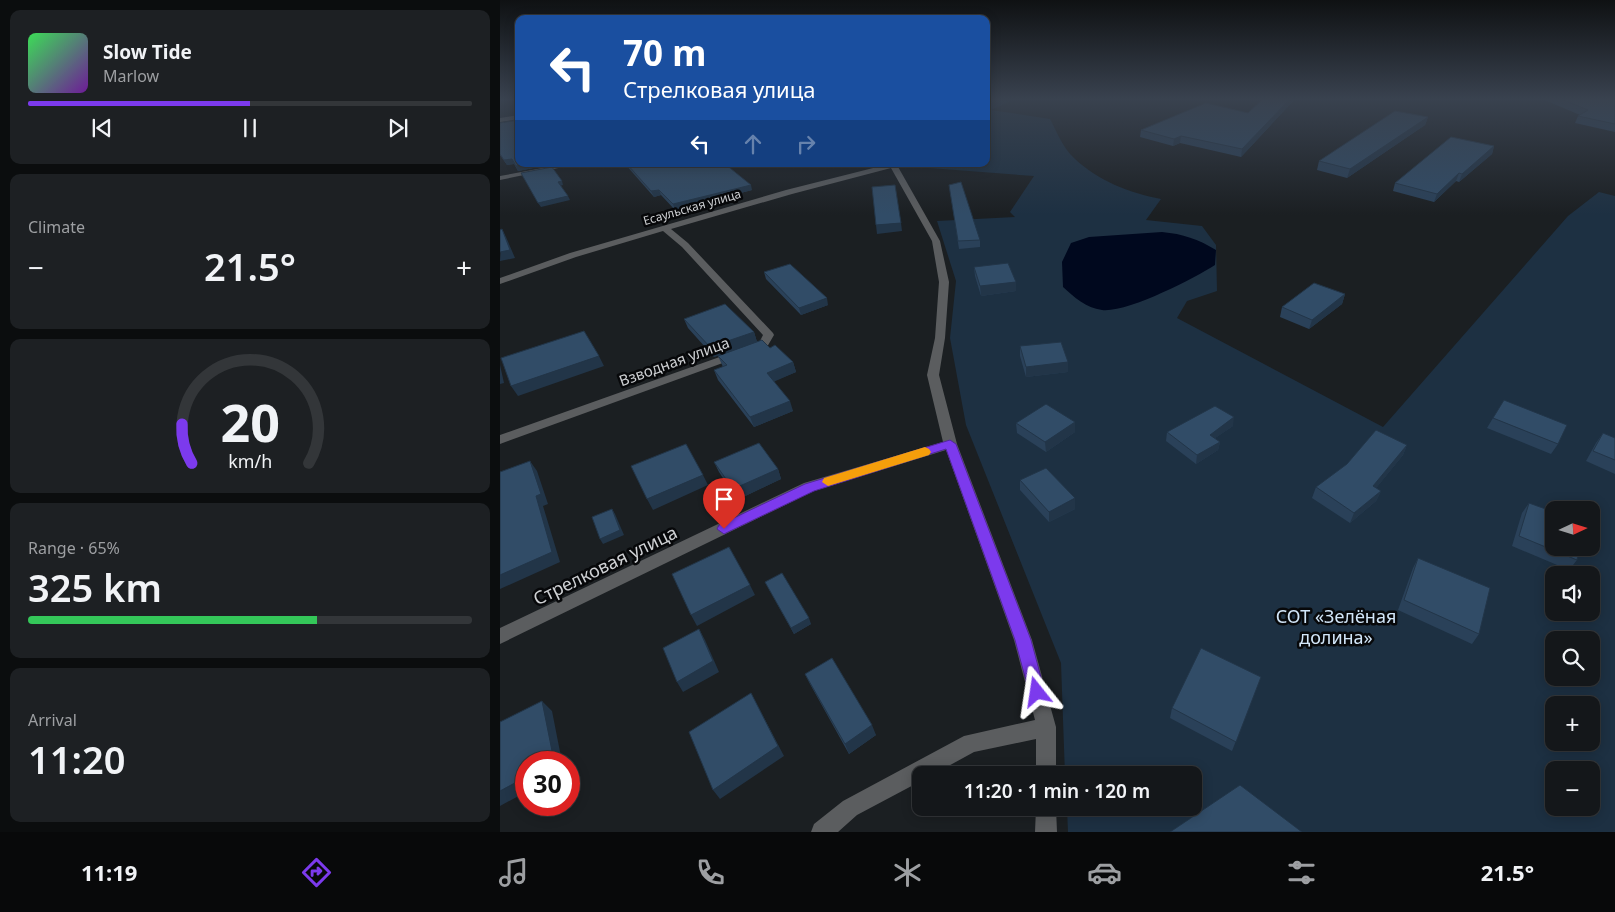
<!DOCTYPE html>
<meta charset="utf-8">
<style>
:root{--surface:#14171a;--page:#1d2023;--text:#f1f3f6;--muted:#9d9fa2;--line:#333639;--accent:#7c3aed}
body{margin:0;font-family:"Noto Sans",sans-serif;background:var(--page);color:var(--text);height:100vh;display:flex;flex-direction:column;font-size:19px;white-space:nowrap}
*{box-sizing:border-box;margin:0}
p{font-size:16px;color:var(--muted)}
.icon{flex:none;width:28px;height:28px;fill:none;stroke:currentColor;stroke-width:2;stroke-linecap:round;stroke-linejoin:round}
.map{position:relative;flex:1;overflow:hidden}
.side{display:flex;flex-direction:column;gap:10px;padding:10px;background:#0b0d0e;width:500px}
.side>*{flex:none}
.hud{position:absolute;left:15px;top:15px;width:475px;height:152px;border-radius:10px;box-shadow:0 2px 12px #0003,0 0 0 1px var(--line);background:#1a4fa0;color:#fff;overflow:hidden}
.needle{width:32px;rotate:86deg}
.fabs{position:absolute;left:1045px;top:501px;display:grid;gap:10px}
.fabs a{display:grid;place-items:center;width:55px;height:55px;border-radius:10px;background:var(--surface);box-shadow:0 2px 12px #0003,0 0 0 1px var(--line);font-size:25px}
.speed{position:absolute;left:15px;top:751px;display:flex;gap:10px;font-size:25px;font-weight:700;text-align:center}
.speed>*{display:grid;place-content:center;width:65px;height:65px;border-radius:50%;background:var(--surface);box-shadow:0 2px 12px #0003,0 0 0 1px var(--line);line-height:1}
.speed .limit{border:8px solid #d22;background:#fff;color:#111}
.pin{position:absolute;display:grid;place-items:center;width:42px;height:42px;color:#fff;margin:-51px -21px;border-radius:50% 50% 50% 0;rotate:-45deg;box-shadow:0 0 5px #0007}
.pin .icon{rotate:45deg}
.me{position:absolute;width:55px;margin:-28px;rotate:345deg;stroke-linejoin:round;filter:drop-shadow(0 0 4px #0008)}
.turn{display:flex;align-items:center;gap:18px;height:105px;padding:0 25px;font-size:22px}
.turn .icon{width:65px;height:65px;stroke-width:2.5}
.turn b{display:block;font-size:35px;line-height:42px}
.lanes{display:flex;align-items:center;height:48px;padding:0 25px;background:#0003;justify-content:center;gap:25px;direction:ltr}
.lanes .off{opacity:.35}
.big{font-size:38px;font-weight:600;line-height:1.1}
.side .widget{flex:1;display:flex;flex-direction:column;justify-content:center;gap:8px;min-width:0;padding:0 18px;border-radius:10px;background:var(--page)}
.side .dial{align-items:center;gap:0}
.dial svg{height:130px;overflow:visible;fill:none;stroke:var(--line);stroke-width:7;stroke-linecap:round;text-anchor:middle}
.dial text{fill:var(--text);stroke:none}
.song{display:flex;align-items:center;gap:15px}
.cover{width:60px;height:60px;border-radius:8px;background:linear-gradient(135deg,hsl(130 70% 55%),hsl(280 70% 35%))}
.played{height:5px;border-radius:2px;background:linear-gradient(90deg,var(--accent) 50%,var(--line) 50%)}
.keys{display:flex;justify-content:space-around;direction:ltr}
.heat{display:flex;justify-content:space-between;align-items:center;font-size:28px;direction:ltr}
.charge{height:8px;border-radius:4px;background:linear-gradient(90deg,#34c759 65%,var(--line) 0)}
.trip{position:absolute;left:412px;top:766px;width:290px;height:50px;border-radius:10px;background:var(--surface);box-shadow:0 2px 12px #0003,0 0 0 1px var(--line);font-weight:600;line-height:50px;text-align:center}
.tabs{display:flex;height:80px;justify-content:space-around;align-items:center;background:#08090a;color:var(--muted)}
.tabs .icon{width:35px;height:35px}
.tabs .selected{color:var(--accent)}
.tabs b{font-size:22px;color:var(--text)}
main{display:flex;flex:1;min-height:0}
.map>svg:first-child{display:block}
.green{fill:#1d3042;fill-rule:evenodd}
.water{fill:#00081e}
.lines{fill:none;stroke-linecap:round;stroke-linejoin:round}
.street{fill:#5b5d5f;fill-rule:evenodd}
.wall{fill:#2a4159}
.shaded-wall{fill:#223548}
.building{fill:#314c67;stroke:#223548}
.route{fill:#7c3aed;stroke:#51269a}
.slow{fill:#f59e0b}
.labels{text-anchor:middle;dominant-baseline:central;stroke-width:5;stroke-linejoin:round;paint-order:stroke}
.far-street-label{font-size:12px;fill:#cfd1d4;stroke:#07080a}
.street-label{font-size:15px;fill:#cfd1d4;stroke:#07080a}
.near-street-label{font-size:18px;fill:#cfd1d4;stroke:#07080a}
.near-park-label{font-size:18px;fill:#d2e6f9;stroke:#07080a}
</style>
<main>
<section class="side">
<div class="widget">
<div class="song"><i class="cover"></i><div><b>Slow Tide</b><p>Marlow</p></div></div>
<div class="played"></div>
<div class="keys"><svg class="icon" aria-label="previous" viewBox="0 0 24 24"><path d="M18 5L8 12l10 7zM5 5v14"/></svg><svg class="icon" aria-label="pause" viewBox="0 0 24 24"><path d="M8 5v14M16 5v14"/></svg><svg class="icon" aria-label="next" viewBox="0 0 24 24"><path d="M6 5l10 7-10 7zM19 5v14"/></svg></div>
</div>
<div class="widget"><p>Climate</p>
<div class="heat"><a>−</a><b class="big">21.5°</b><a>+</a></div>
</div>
<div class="widget dial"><svg viewBox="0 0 100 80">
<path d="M14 69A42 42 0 1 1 86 69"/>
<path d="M14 69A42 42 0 0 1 8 45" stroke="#7c3aed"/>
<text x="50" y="56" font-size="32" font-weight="700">20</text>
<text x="50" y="72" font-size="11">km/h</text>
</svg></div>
<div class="widget"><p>Range · 65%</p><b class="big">325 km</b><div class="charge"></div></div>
<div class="widget"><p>Arrival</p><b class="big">11:20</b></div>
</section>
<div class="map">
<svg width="1115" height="832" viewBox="0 0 1115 832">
<rect width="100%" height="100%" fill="#1b1f22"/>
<!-- green -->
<path class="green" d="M486,99H515L491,110L550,119C557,132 563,148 574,158C598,181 630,193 661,199L646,220L702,226L716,245L717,291L687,301L677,318L883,427L1068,216L1099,192L1115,196V832H568L567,808H694V775H565L561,663L466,425L450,338L456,281L437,221L515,217L510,212L534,176L429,168L433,164H486ZM1054,510H1091V548H1054ZM1054,575H1091V612H1054ZM1054,640H1091V678H1054ZM1054,705H1091V742H1054ZM1054,770H1091V808H1054Z"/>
<!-- water -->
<path class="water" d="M662,232C683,234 698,239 716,250L715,265C693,279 627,313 602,310C586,308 574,297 563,287L562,262L571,243L589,237Z"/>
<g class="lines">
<!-- street -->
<path class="street" d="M19,115V119L0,122V118Z
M64,164H78L0,180V176Z
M389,164L397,165L440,241L449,282L445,338L439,375L457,444L532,640L556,727V775H536V739L474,752L432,775H421V781L357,815L338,832H311L314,824L343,801L464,736L535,720L514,640L446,450L314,491L0,644V628L304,483L443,442L427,375L435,338L439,282L432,241L391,168L292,194L171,229L188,243L273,333L274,335L267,347L0,444V435L259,343L263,335L182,247L163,231L76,257L0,284V278L70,253L286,190Z
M536,808H556L557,832H535Z"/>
</g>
<!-- wall -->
<path class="wall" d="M763,99H795L741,157L680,143L673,146L640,137L641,130L748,113Z
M1038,99H1115V132L1075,123L1078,116L1080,115L1047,101Z
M928,117L925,125L847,178L817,170L819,161Z
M0,123L49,165L18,171L14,164L7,165L0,155Z
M994,146L992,154L959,182L956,181L934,202L893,191L895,183Z
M125,164H225L252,190L175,210L161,195L154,197Z
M450,191L480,240V247L459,249Z
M474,267L516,291L481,296L475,276Z
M264,272L328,305L301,315L266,279Z
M845,294L842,304L809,329L780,317L782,307Z
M184,319L254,332L257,342L214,357L188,328Z
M520,346L568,372L526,377L520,356Z
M270,348L293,362L296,372L274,381L293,411L254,427L218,380L214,370L223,367L218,356Z
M993,418L1058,444L1051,454L987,428Z
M575,422V432L546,452L517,433L516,423Z
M733,426L715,438L720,442L718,450L696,464L666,441L667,432Z
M1103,433L1115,438V474L1086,461L1096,443Z
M907,445L903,455L876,488L881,491L876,501L850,523L812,498L816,487Z
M214,462L278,469L281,479L237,500L219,472Z
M520,480L575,509L549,522L520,490Z
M1029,503L1077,560L1069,570L1012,546L1022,513Z
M918,558L979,634L972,644L898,610L913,568Z
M265,582L311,624L294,634Z
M305,674L376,735L349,754L310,684Z
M761,677L732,751L670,718L672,708Z"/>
<!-- shaded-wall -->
<path class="shaded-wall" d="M790,99H795L741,157L742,149Z
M928,117L925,125L847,178L850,169Z
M681,136L680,143L673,146L674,139Z
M994,146L992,154L959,182L962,174Z
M12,159L14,164L7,165L4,160Z
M26,164H49V165L18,171L16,166Z
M959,173L956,181L934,202L937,194Z
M62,181L63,185L60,186L58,182Z
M251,185L252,190L175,210L173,204Z
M159,190L161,195L154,197L151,191Z
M68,196L70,200L41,207L38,203Z
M401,223L402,231L377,234L376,225Z
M2,229L6,237L15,258L0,261Z
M516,282V291L481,296L480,286Z
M845,294L842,304L809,329L812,320Z
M327,298L328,305L301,315L299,308Z
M254,332L257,342L214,357L210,347Z
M99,356L104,366L18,396L11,386Z
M293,362L296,372L271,383L267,373Z
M568,362V372L526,377V367Z
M0,365L4,383L0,384Z
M290,401L293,411L254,427L250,417Z
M734,417L733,426L708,443L710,435Z
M575,422V432L546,452L545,442Z
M720,442L718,450L696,464L697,455Z
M907,445L903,455L869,497L873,486Z
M30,461L37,471L48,504L43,506L60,562L0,589V575L36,496Z
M278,469L281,479L237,500L233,489Z
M203,475L208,485L153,510L147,499Z
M881,491L876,501L850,523L854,513Z
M575,498V509L549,522V512Z
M112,509L115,514L124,535L103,544L100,539Z
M250,585L255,595L197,626L191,615Z
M309,618L311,624L294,634L291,628Z
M199,629L205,640L219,672L183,692L177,682Z
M251,693L284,756L220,799L213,790Z
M42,701L52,711L62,762H52Z
M372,725L376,735L349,754L345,744Z
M26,777V792L0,806V791Z"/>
<!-- building -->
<path class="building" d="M763,99H790L742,149L681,136L674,139L641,130L706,103L748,113Z
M1061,99H1115V124L1078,116L1088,110Z
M895,111L928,117L850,169L819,161Z
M19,120V164H26L16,166L12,159L4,160L0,154V123Z
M951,137L994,146L962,174L959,173L937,194L895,183Z
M127,164H225L251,185L173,204L159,190L151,191Z
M52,167L62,181L58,182L68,196L38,203L21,173Z
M461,182L480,240L458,241L449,185Z
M395,185L401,223L376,225L372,187Z
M2,229L10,250L0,252V230Z
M508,263L516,282L480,286L474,267Z
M290,264L327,298L299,308L264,272Z
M814,283L845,294L812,320L782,307Z
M225,304L254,332L210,347L184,319Z
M84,331L99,356L11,386L1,358Z
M262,340L270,348L275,345L293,362L267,373L290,401L250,417L214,370L227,365L218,356Z
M561,342L568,362L526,367L520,346Z
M1004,400L1067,425L1058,444L993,418Z
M546,404L575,422L545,442L516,423Z
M715,406L734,417L710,435L720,442L697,455L667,432Z
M876,430L907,445L873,486L881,491L854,513L816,487L847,464Z
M1103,433L1115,438V460L1093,451Z
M259,443L278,469L233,489L214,462Z
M186,444L203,475L147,499L131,466Z
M30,461L41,494L36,496L52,552L0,575V472Z
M546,468L575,498L549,512L520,480Z
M1029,503L1054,512V548H1079L1077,560L1019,536Z
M112,509L120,530L100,539L92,517Z
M229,547L250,585L191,615L172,574Z
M918,558L990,588L979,634L904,600Z
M282,573L309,618L291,628L265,582Z
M199,629L213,661L177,682L163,648Z
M701,648L761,677L736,742L672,708Z
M332,658L372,725L345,744L305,674Z
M251,693L278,746L213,790L189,732Z
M42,701L54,761L52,762H26V777L0,791V722Z
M740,785L802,832H670Z"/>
<!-- sky -->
<linearGradient id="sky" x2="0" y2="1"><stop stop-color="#0f1113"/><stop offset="0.46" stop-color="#39424f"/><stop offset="1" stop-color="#39424f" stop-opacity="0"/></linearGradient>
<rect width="1115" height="215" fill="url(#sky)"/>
<!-- route -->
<path class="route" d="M450,440L456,444L531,640L545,692L543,698L537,700L531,698L529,692L515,640L446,449L314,491L228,532L224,534L217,529L219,525L305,484Z"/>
<!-- slow -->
<path class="slow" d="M425,447L429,449L431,452L429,455L328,486L322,482L324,478Z"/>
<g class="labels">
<!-- far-street labels -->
<g class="far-street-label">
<text transform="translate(192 207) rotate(-16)">Есаульская улица</text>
</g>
<!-- street labels -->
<g class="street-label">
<text transform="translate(174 361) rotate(-20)">Взводная улица</text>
</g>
<!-- near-street labels -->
<g class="near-street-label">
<text transform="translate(105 565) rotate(-26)">Стрелковая улица</text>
</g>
<!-- near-park labels -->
<g class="near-park-label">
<text x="836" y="616">СОТ «Зелёная<tspan x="836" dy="21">долина»</tspan></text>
</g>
</g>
</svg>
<div class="fabs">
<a><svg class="needle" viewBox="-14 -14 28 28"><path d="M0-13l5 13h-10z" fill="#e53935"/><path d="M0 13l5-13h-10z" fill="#9d9fa2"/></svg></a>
<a><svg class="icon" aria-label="sound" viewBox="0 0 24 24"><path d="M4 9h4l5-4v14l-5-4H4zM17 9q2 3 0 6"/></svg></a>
<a><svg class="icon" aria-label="search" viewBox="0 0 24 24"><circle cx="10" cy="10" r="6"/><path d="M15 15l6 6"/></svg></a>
<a>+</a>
<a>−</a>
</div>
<div class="speed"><div class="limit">30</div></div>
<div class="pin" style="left:224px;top:529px;background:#d93025"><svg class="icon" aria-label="arrive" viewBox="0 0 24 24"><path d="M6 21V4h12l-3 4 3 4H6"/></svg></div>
<svg class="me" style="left:537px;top:692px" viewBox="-20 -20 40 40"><path d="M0-17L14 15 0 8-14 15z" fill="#7c3aed" stroke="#fff" stroke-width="4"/></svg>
<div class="trip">11:20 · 1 min · 120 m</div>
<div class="hud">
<div class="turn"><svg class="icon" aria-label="left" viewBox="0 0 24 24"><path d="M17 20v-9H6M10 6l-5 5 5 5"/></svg><div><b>70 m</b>Стрелковая улица</div></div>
<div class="lanes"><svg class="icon" aria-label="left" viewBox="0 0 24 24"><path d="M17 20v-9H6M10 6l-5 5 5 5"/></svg><svg class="icon off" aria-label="ahead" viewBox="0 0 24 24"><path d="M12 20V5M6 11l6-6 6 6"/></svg><svg class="icon off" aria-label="right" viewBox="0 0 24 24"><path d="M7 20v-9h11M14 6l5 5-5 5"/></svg></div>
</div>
</div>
</main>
<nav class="tabs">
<b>11:19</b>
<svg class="icon selected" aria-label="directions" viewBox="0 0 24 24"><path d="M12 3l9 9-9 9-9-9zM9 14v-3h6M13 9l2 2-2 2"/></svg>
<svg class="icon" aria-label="music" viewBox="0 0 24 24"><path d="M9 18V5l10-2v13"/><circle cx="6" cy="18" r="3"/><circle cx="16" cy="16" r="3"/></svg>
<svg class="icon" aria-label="phone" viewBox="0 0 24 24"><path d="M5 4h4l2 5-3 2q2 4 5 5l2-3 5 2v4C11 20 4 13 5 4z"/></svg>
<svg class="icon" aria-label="climate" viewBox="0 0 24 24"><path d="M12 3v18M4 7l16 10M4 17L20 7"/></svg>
<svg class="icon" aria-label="car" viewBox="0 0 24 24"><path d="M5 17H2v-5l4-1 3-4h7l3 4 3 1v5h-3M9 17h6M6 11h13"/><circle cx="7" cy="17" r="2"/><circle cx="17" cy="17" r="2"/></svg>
<svg class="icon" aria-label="filters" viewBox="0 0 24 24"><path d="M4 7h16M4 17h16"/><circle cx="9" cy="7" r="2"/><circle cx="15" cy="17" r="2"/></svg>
<b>21.5°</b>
</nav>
